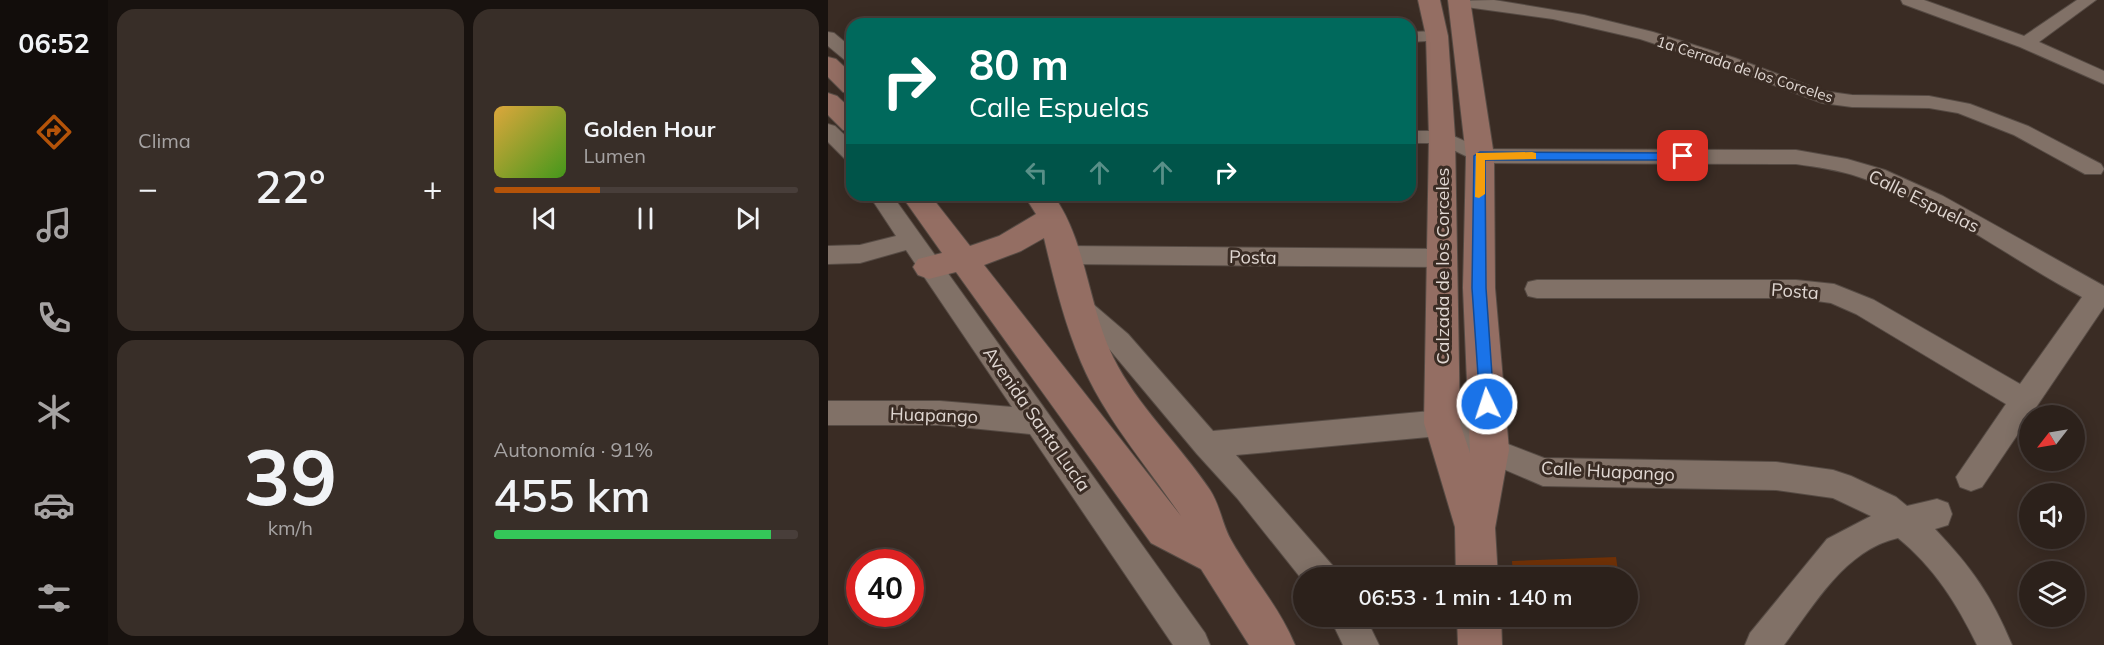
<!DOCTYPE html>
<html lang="es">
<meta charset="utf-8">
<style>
:root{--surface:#2c211b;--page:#382e28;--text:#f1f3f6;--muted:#a6a3a3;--line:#483e3a;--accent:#b45309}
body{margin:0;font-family:Mulish,sans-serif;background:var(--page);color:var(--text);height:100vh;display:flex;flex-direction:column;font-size:22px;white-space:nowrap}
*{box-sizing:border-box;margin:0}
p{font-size:20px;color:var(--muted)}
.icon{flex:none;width:33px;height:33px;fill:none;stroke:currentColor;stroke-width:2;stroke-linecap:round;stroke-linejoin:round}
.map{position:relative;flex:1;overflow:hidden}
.sheet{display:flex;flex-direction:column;gap:9px;padding:9px;background:#18120f;width:720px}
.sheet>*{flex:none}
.hud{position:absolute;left:18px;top:18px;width:570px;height:183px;border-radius:18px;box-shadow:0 3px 15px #0003,0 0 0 2px var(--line);background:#00695c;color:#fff;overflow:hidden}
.needle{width:39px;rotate:239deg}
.controls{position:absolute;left:1191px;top:405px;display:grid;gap:12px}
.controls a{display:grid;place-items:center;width:66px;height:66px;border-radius:50%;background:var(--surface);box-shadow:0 3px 15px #0003,0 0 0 2px var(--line);font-size:30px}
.speed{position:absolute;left:18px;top:549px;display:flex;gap:12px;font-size:30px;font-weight:700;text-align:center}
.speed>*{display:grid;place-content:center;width:78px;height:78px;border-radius:50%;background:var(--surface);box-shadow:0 3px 15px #0003,0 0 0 2px var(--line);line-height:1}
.speed .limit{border:9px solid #d22;background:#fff;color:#111}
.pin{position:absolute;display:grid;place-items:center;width:51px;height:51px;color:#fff;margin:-26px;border-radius:12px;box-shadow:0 3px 9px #0006}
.me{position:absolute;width:66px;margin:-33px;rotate:356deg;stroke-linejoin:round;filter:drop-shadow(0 0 4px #0008)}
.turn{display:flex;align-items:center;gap:21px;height:126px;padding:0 24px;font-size:27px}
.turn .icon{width:78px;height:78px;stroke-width:2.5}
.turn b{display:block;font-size:42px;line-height:51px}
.lanes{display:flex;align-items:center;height:57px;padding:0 24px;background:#0003;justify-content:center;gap:30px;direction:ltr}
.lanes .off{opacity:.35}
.big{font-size:45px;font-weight:600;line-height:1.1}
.sheet .card{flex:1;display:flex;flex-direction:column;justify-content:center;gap:9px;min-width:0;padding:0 21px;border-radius:18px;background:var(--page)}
.sheet .dial{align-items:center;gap:0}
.dial b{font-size:78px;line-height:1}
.song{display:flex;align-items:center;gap:18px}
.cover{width:72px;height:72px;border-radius:9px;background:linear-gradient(135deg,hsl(40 70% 55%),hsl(100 70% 35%))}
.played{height:6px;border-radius:3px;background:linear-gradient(90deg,var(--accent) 35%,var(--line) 35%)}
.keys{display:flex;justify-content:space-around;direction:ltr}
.heat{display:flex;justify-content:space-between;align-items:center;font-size:33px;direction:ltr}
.charge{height:9px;border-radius:4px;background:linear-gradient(90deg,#34c759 91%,var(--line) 0)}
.sheet .tiles{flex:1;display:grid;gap:9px;grid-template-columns:repeat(2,1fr)}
.trip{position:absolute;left:465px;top:567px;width:345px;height:60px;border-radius:30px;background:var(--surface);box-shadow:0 3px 15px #0003,0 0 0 2px var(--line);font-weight:600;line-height:60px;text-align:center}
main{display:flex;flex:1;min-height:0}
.menu{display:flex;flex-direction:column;width:108px;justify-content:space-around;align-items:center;background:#120d0b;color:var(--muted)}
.menu .icon{width:42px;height:42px}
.menu .active{color:var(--accent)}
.menu b{font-size:27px;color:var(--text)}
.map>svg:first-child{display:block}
.building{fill:#703107}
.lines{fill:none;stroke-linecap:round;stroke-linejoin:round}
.street-casing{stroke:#564b44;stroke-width:2}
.secondary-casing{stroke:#564b44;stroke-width:2}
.street{fill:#817167;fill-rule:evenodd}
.secondary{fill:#946e63;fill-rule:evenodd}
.route{fill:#1a73e8;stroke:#114b97;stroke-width:1.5}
.slow{fill:#f59e0b}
.labels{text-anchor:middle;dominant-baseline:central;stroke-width:6;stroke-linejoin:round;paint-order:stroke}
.far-street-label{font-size:15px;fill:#e0d7d2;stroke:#3a2c24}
.street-label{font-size:18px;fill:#e0d7d2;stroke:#3a2c24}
</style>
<main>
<nav class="menu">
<b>06:52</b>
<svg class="icon active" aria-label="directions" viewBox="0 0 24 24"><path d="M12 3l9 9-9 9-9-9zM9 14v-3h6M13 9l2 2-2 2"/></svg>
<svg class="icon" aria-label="music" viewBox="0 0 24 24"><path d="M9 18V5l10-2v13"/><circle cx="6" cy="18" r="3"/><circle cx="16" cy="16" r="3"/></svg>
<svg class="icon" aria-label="phone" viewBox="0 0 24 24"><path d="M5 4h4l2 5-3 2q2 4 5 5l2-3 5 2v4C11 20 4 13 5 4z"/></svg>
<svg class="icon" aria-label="climate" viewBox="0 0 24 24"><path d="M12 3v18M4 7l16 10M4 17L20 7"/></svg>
<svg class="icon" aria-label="car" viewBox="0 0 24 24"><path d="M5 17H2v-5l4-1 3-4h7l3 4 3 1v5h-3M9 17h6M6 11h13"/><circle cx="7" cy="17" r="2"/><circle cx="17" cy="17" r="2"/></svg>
<svg class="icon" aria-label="filters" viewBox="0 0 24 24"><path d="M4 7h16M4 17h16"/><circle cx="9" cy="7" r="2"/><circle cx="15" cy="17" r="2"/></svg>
</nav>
<section class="sheet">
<div class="tiles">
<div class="card"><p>Clima</p>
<div class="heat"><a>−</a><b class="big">22°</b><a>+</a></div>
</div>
<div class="card">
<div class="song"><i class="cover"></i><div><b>Golden Hour</b><p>Lumen</p></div></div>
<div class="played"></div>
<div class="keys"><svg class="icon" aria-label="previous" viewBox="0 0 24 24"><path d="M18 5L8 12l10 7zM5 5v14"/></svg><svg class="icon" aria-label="pause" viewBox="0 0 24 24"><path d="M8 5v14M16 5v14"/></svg><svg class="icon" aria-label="next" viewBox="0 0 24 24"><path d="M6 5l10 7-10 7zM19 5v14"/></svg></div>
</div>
<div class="card dial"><b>39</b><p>km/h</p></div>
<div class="card"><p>Autonomía · 91%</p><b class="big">455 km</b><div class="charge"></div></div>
</div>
</section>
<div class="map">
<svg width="1276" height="645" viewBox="0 0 1276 645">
<rect width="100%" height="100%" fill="#3a2c24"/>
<!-- building -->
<path class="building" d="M788,557L791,578H685L684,561Z"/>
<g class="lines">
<defs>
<path id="street" d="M666,0L756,15L825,32L907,58L995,91L1024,95L1101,96L1142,104L1200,126L1273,164L1276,169L1273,174H1257L1186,135L1130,113L1101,108L1024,107L994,103L883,62L812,39L725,19L631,6L623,1Z
M1073,0H1096L1196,36L1249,0H1268L1211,42L1276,71V84L1192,47L1075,4Z
M609,31L618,36L615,40L582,42V32Z
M0,32L6,33L24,48V62L18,61L0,46Z
M0,124L7,126L24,142V161L17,159L0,142Z
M582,131H614L655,149L968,150L1019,159L1057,170L1115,196L1276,286V307L1154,487L1143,491L1132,487L1128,477L1178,404L1028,314L1003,303L968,298H709L700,296L697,289L700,282L709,280H968L1006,284L1046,300L1192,384L1254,297C1180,258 1112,203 1031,177C1011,170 989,167 968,164L652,163L611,143H582Z
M41,195H64L377,633L382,645H345L202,434L112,425H0V401H112L184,407L78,250L32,263L0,264V246L32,245L68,236Z
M236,246L614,249L622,252L626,258L622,264L614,267L236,264L228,261L224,255L228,249Z
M249,295L258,298L300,334L385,431L614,410L672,441L716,458L948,462L1005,470L1023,476L1068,497L1079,506L1109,499L1120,503L1124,514L1120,525L1107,529C1144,568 1163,595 1184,645H1149C1129,604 1106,567 1070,538C1017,550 987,604 956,645H917L922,633L999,539L1043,516L1005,498L948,490L715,486L652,459L611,436L408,455L505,566L509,578H476V582L409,498L369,454L282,350L240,312L236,305L240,298Z
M501,616H537L551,645H515Z"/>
<path id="secondary" d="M590,0H612L620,36L627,137L632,423L642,453L635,288L638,156L620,0H642L666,156L667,288L681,450L667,528L670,578H628L627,527L596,423L601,137L598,36Z
M0,57L8,59L24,74V94L15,92L0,77Z
M0,93L9,96L24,110V132L15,130L0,115Z
M73,195H102L142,246L171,236L208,214L196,195H225C258,239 260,306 285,357C309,406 352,445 382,490C392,505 394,524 403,540C423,576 451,606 467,645H421L373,569L323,543L128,272L101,279L90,275L85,267L90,259L114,253ZM216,238C226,280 236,322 253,362C276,417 319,466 353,516L156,265L193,251Z
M629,616H673L674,645H630Z"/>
</defs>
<!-- street casing -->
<use href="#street" class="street-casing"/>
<!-- secondary casing -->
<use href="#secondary" class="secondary-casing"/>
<!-- street -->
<use href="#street" class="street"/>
<!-- secondary -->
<use href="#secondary" class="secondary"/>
</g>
<!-- route -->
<path class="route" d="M652,152L855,153L861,156L855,160H657L658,288L666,404L659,410L652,404L644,288L646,156Z"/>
<!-- slow -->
<path class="slow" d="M704,152L708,153V159L657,160V194L651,198L647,197L648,153Z"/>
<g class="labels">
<!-- far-street labels -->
<g class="far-street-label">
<text transform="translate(917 69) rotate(18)">1a Cerrada de los Corceles</text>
</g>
<!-- street labels -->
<g class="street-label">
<text transform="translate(1096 201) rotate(26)">Calle Espuelas</text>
<text transform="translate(425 257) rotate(1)">Posta</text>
<text transform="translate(614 266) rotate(-90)">Calzada de los Corceles</text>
<text transform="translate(967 291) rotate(4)">Posta</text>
<text transform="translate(106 415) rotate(2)">Huapango</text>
<text transform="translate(209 419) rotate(55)">Avenida Santa Lucía</text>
<text transform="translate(780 471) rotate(3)">Calle Huapango</text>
</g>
</g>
</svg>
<div class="controls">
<a><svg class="needle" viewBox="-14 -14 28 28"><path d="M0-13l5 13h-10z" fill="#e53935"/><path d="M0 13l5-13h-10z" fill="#a6a3a3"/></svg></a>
<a><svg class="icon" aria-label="sound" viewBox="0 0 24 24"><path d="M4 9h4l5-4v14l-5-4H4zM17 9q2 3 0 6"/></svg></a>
<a><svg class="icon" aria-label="layers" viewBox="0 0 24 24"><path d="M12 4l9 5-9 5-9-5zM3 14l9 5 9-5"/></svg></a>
</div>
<div class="speed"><div class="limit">40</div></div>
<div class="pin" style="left:855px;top:156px;background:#d93025"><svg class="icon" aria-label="arrive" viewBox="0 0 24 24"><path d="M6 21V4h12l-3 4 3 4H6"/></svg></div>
<svg class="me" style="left:659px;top:404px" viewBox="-20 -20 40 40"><circle r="17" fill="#1a73e8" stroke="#fff" stroke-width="3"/><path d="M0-11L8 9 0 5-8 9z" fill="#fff"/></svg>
<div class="trip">06:53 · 1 min · 140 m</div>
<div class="hud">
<div class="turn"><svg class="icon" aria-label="right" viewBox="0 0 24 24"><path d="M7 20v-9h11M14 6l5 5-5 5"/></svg><div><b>80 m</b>Calle Espuelas</div></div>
<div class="lanes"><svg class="icon off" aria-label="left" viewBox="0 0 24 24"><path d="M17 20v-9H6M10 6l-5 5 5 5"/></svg><svg class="icon off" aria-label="ahead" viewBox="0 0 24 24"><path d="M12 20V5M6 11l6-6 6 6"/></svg><svg class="icon off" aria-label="ahead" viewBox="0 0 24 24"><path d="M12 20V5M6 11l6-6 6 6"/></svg><svg class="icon" aria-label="right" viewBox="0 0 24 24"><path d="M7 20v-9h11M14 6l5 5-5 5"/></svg></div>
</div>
</div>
</main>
